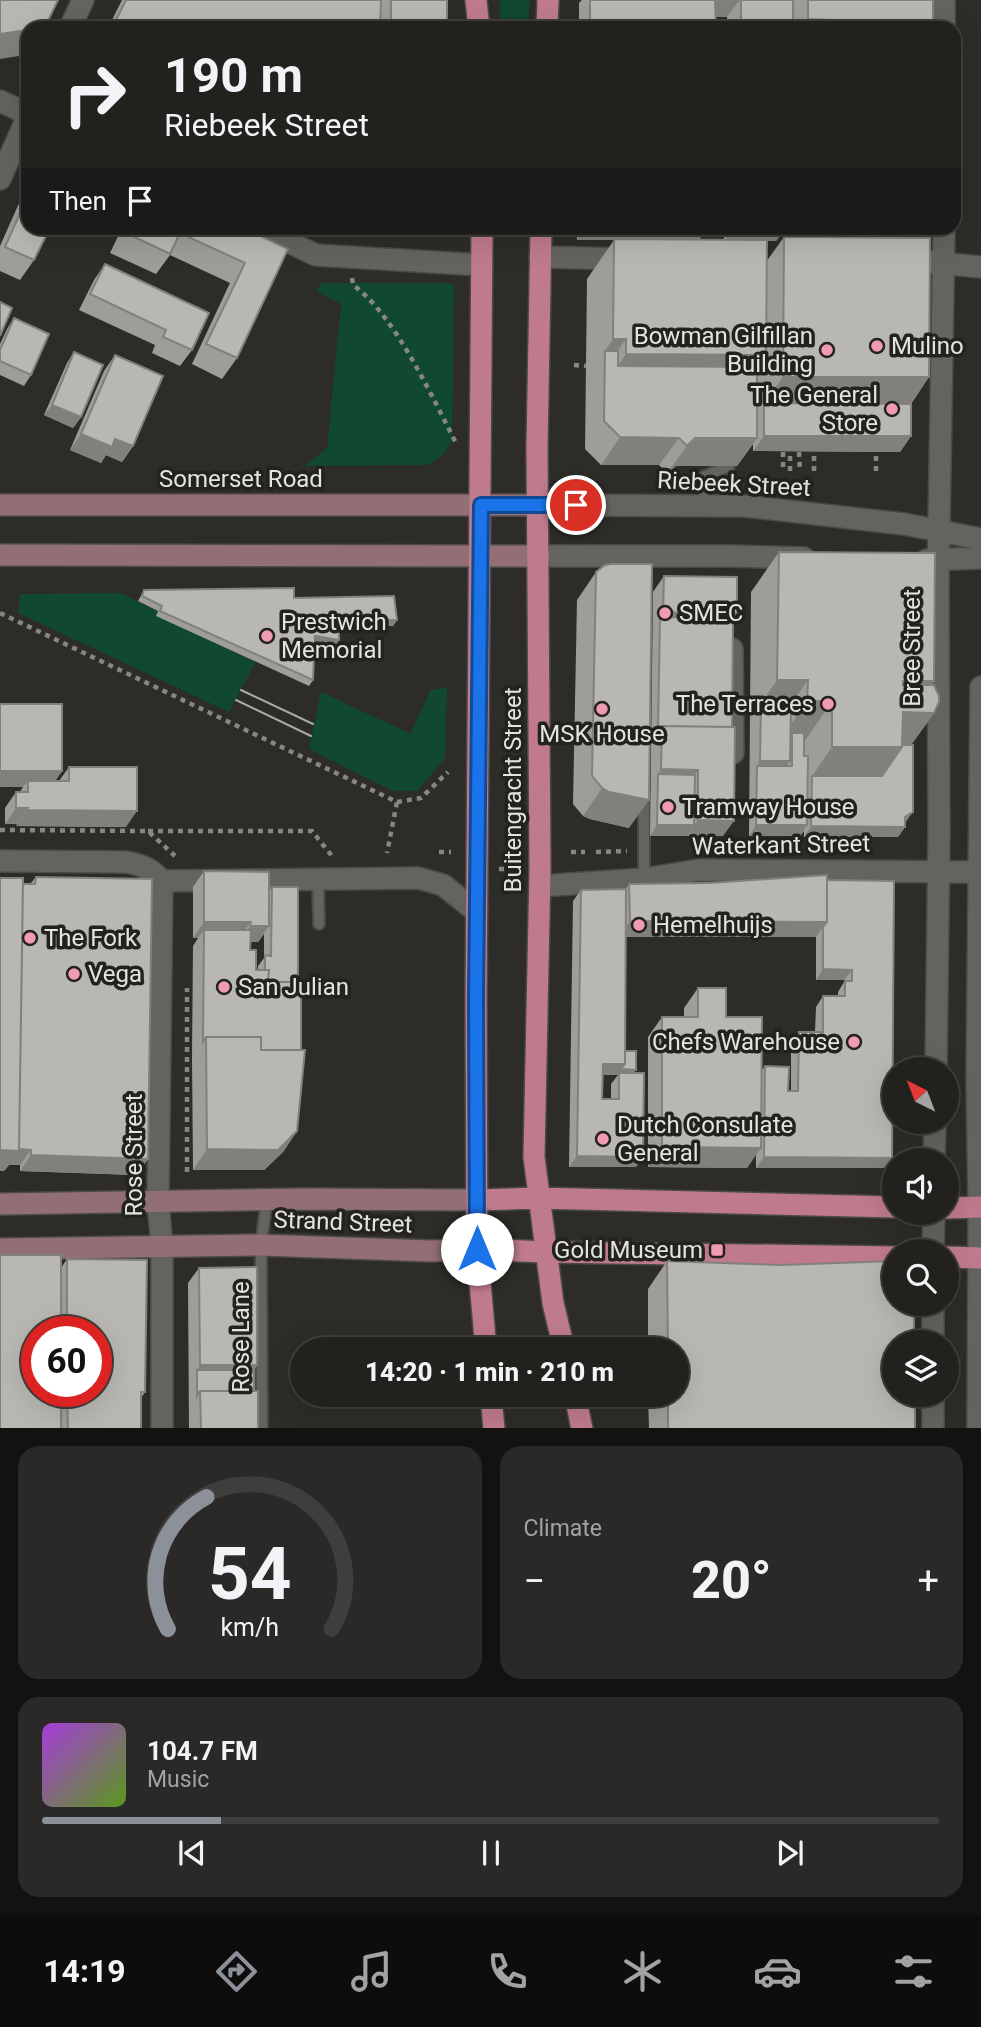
<!DOCTYPE html>
<meta charset="utf-8">
<style>
:root{--surface:#22211e;--page:#2a2927;--text:#f1f3f6;--muted:#a2a3a4;--line:#3f3e3c;--accent:#8c9099}
body{margin:0;font-family:Roboto,sans-serif;background:var(--page);color:var(--text);height:100vh;display:flex;flex-direction:column;font-size:26px;white-space:nowrap}
*{box-sizing:border-box;margin:0}
p{font-size:23px;color:var(--muted)}
.icon{flex:none;width:38px;height:38px;fill:none;stroke:currentColor;stroke-width:2;stroke-linecap:round;stroke-linejoin:round}
.map{position:relative;height:1428px;overflow:hidden}
.panel{display:flex;flex-direction:column;gap:18px;padding:18px;background:#131210;flex:1}
.panel>*{flex:none}
.guide{position:absolute;left:21px;top:21px;width:940px;height:214px;border-radius:21px;box-shadow:0 7px 28px #0002,0 0 0 2px var(--line);background:#22211e;color:var(--text);overflow:hidden}
.needle{width:46px;rotate:318deg}
.controls{position:absolute;left:882px;top:1057px;display:grid;gap:14px}
.controls a{display:grid;place-items:center;width:77px;height:77px;border-radius:50%;background:var(--surface);box-shadow:0 7px 28px #0002,0 0 0 2px var(--line);font-size:35px}
.speed{position:absolute;left:21px;top:1316px;display:flex;gap:14px;font-size:35px;font-weight:700;text-align:center}
.speed>*{display:grid;place-content:center;width:91px;height:91px;border-radius:50%;background:var(--surface);box-shadow:0 7px 28px #0002,0 0 0 2px var(--line);line-height:1}
.speed .limit{border:10px solid #d22;background:#fff;color:#111}
.pin{position:absolute;display:grid;place-items:center;width:60px;height:60px;color:#fff;margin:-30px;border:4px solid #fff;border-radius:50%;box-shadow:0 2px 7px #0007}
.me{position:absolute;width:77px;margin:-38px;rotate:0deg;stroke-linejoin:round;filter:drop-shadow(0 0 5px #0008)}
.turn{display:flex;align-items:center;gap:24px;height:147px;padding:0 28px;font-size:32px}
.turn .icon{width:91px;height:91px;stroke-width:2.5}
.turn b{display:block;font-size:49px;line-height:60px}
.then{display:flex;align-items:center;height:66px;padding:0 28px;background:#0003;gap:14px;font-size:26px}
.big{font-size:52px;font-weight:800;line-height:1.1}
.panel .tile{flex:1;display:flex;flex-direction:column;justify-content:center;gap:10px;min-width:0;padding:0 24px;border-radius:21px;background:var(--page)}
.panel .dial{align-items:center;gap:0}
.dial svg{height:182px;overflow:visible;fill:none;stroke:var(--line);stroke-width:7;stroke-linecap:round;text-anchor:middle}
.dial text{fill:var(--text);stroke:none}
.song{display:flex;align-items:center;gap:21px}
.cover{width:84px;height:84px;border-radius:10px;background:linear-gradient(135deg,hsl(280 70% 55%),hsl(90 70% 35%))}
.played{height:7px;border-radius:4px;background:linear-gradient(90deg,var(--accent) 20%,var(--line) 20%)}
.keys{display:flex;justify-content:space-around;direction:ltr}
.heat{display:flex;justify-content:space-between;align-items:center;font-size:38px;direction:ltr}
.panel .tiles{flex:1;display:grid;gap:18px;grid-template-columns:1fr 1fr}
.tile:last-child{grid-column:span 2}
.trip{position:absolute;left:290px;top:1337px;width:399px;height:70px;border-radius:35px;background:var(--surface);box-shadow:0 7px 28px #0002,0 0 0 2px var(--line);font-weight:800;line-height:70px;text-align:center}
.tabs{display:flex;height:112px;justify-content:space-around;align-items:center;background:#0e0d0c;color:var(--muted)}
.tabs .icon{width:49px;height:49px}
.tabs .current{color:var(--accent)}
.tabs b{font-size:32px;color:var(--text)}
.map>svg:first-child{display:block}
.green{fill:#104830}
.lines{fill:none;stroke-linecap:round;stroke-linejoin:round}
.lane-casing{stroke:#4b4a47;stroke-width:14}
.street-casing{stroke:#4b4a47;stroke-width:24}
.secondary-casing{stroke:#4b4a47;stroke-width:24}
.primary-casing{stroke:#4b4a47;stroke-width:24}
.path{stroke:#878683;stroke-width:4.5;stroke-dasharray:5 5;stroke-linecap:butt}
.lane{stroke:#64635f;stroke-width:10}
.street{stroke:#64635f;stroke-width:21}
.secondary{stroke:#916f75;stroke-width:21}
.primary{stroke:#bf7b8b;stroke-width:21}
.tram{stroke:#a9a9a5;stroke-width:2}
.wall{fill:#9e9d99;fill-rule:evenodd}
.shaded-wall{fill:#81807d}
.building{fill:#b8b7b2;stroke:#81807d;stroke-width:2}
.route-casing{stroke:#114b97;stroke-width:18}
.route{stroke:#1a73e8;stroke-width:12}
.poi-dot{fill:#f09ab5;stroke:#23221e;stroke-width:2.5}
.labels{text-anchor:middle;dominant-baseline:central;stroke-width:7;stroke-linejoin:round;paint-order:stroke}
.poi-label{font-size:24px;fill:#e3e3e0;stroke:#23221e;text-anchor:start}
.street-label{font-size:24px;fill:#e3e3e0;stroke:#23221e}
</style>
<div class="map">
<svg width="981" height="1429" viewBox="0 0 981 1429">
<rect width="100%" height="100%" fill="#2d2c28"/>
<!-- green -->
<path class="green" d="M499,0H530L527,28H502Z
M320,283H450L454,286L452,440C447,453 440,459 427,465L305,466L327,448L341,304L317,292Z
M121,593L158,611L157,616L256,662L229,712L18,613L20,594Z
M447,687L445,758L417,791H393L309,749L321,692L411,734L430,690Z"/>
<g class="lines">
<defs>
<path id="lane" d="M703,505L705,476L729,466
M644,795V879
M318,878L319,924
M262,1429L261,1245L267,1199"/>
<path id="street" d="M70,28L83,0
M944,28V0
M0,101L28,114
M0,179L28,116
M260,228L316,255L482,265
M540,257L629,259
M930,262L981,267
M537,505L744,506L904,524L981,539
M539,556H732L804,558
M927,560L981,558
M732,649L733,753
M0,861L127,862C142,865 152,869 162,881
M162,881L418,878L443,885L477,912
M540,886L644,879L699,870L981,872
M936,1069L939,833L938,586L944,228
M934,1160L935,1122
M933,1251L934,1213
M933,1342V1304
M162,1429V1246L158,1202L162,881
M933,1429V1395
M978,1429L979,1207L977,1081L981,687"/>
<path id="secondary" d="M0,505H537
M0,555L539,556
M0,1204L305,1199L477,1200
M0,1249L261,1245L431,1251L477,1249"/>
<path id="primary" d="M476,0L479,28
M547,28L548,0
M482,228L476,999L477,1249L486,1349
M541,228L537,448L540,869L534,1157L553,1303L564,1349
M477,1200L538,1198L894,1207
M947,1208L981,1207
M477,1249L545,1252L894,1257
M947,1257L981,1258
M491,1395L494,1429
M575,1395L582,1429"/>
</defs>
<!-- lane casing -->
<use href="#lane" class="lane-casing"/>
<!-- street casing -->
<use href="#street" class="street-casing"/>
<!-- secondary casing -->
<use href="#secondary" class="secondary-casing"/>
<!-- primary casing -->
<use href="#primary" class="primary-casing"/>
<!-- path -->
<path class="path" d="M352,278L353,285C395,315 432,397 456,443
M574,365L586,366
M783,452V471
M799,452L800,471
M790,471V451
M814,471V452
M876,471V452
M0,613L397,802L387,853
M397,802L421,798L448,772
M0,830L148,831L175,856
M148,831H312L332,856
M439,852H451
M571,852H585
M596,852L627,851
M499,869H518
M187,1172V988"/>
<!-- lane -->
<use href="#lane" class="lane"/>
<!-- street -->
<use href="#street" class="street"/>
<!-- secondary -->
<use href="#secondary" class="secondary"/>
<!-- primary -->
<use href="#primary" class="primary"/>
<!-- tram -->
<path class="tram" d="M241,690L313,724
M236,700L311,736"/>
</g>
<!-- wall -->
<path class="wall" d="M122,0H447V28H108Z
M582,0H933V28H727V17H715L716,28H579V3Z
M28,183V228L34,260L20,280L0,271V246Z
M110,228H244L288,249L237,358L222,379L192,364L230,283L170,255L156,274L110,253L120,232Z
M577,228H707L699,240H724V228H786L776,241H767L766,262L784,237H800V228H905L896,238L929,377L911,404V436L900,452L753,451V444L737,466H676L667,473L659,465H601L585,449L587,279L614,240H577Z
M105,264L192,350L180,366L152,353L155,345L79,310L94,280Z
M14,318L31,375L24,386L0,375V344L7,329Z
M74,352L81,417L73,428L44,415L67,363Z
M115,355L133,446L122,462L106,455L101,463L70,450L104,371Z
M779,552L934,681L931,685L934,713L911,745L905,827L898,837H804V831L800,836H749L751,592Z
M596,572L629,828L590,819L583,816L573,804L577,600Z
M664,576L733,618L723,836H650L653,592Z
M144,590L294,598L397,620L393,626L381,625L378,630L339,629V640L335,646L315,642L313,680L309,686L156,616L158,611L138,601Z
M0,704L62,771L55,781H59L69,767L126,827L16,826L17,824H5V808L16,792H20L23,787H0Z
M204,871L269,891L272,887L297,1131L283,1152L264,1170H193L192,1057L193,946L198,938H193V887ZM264,934V958L258,966V970H256L250,950V942H258Z
M36,877L148,1159L136,1175L20,1171V1165H9L4,1171H0V878L23,884H30Z
M827,880L894,881L884,1168H756V1154L747,1168L648,1167V1037L662,1017H684V1008L698,988L726,1017L762,1070L765,1066L788,1091H791V1043L799,1032H815L816,1007L823,996H838V992L844,982V980H816V937H626L625,1051L633,1073L636,1167H569L573,901L581,890L626,889L629,884ZM603,1075H618L611,1084V1099H602Z
M0,1255H61V1268L67,1259L147,1260L145,1392L141,1398V1429H0ZM37,1332H96V1391H37Z
M667,1261L915,1429H649L648,1395H677V1349H648V1289Z
M199,1268L257,1365L254,1370V1391L258,1429H189L188,1283Z"/>
<!-- shaded-wall -->
<path class="shaded-wall" d="M715,1L738,2L727,17H704Z
M808,19L832,20L826,28H802Z
M28,30V51L25,55L0,59V34Z
M586,228H707L698,240H577Z
M733,228H786L776,241H724Z
M808,228H905L900,234L893,240H800Z
M613,339H626L605,369V351Z
M626,354L766,355L738,395L605,385Z
M783,377H929L900,419L764,403Z
M52,405L81,417L73,428L44,415Z
M81,434L115,439L133,446L122,462L106,455L101,463L70,450Z
M764,436H911L900,452L753,451Z
M620,437L679,438L659,465H601Z
M695,438H757L737,466H676L667,473L687,446Z
M663,612L737,613L726,629L660,617Z
M382,620H397L393,626L381,625L378,630L335,629L339,623Z
M315,636L339,640L335,646L311,642Z
M777,680H808L780,720L761,704Z
M903,681H934L912,712L934,713L906,752L875,787L812,776L832,747Z
M807,701H832L805,741H792V733L787,741H780Z
M760,761H790L779,777L757,766Z
M661,769L698,770L687,785L658,774Z
M0,771H62L51,787L28,781L23,787H0Z
M602,788L649,800L629,828L590,819L583,816Z
M16,808H28L17,824H5Z
M27,810L137,811L126,827L16,826Z
M913,812L905,823V827L898,837H804L811,826L905,817Z
M698,820L734,821L723,836H687Z
M657,825H694L687,836H650Z
M756,825H807L800,836H749Z
M630,921L827,922L816,937H619Z
M204,922H251L239,938L204,930L198,938H193Z
M250,926H269L258,942H239Z
M823,969L852,970L844,980H816Z
M603,1064H625L636,1070L632,1075L619,1073L618,1075H595Z
M297,1131L283,1152L264,1170H193L207,1149Z
M662,1147L761,1148L747,1168L648,1167Z
M16,1149L31,1150L20,1165H9L4,1171H0V1150Z
M31,1155L148,1159L136,1175L20,1171Z
M577,1156L643,1157L636,1167H569Z
M764,1157L892,1158L884,1168H756Z
M200,1365H257L246,1381L197,1370Z"/>
<!-- building -->
<path class="building" d="M0,0H58L45,27L28,28V30L0,34Z
M126,0H381L380,28H112Z
M391,0H447V28H391Z
M590,0H738V2L715,1L716,28H590Z
M741,0H793V28H741Z
M808,0H933V28H831L832,20L808,19Z
M28,195V228H50L34,260L5,247Z
M126,228H244L288,249L237,358L206,344L245,263L180,233L170,254L124,232Z
M784,237L930,238L929,377H783Z
M614,239L767,240L766,355L626,354V339H613Z
M105,264L209,313L192,350L163,337L166,330L90,294Z
M0,302L12,308L0,336Z
M14,318L49,334L31,375L0,361V350Z
M605,351H618V366L757,367V438H695L687,446L679,438L620,437L604,421Z
M74,352L103,365L81,417L52,405Z
M115,355L163,376L133,446L115,439L112,447L81,434Z
M764,403L911,404V436H764Z
M779,552L935,553L934,681H903V685H934L939,696V702L934,713L903,712L902,747H832V701H807L808,680H777Z
M611,564H652L649,800L609,792L602,788L592,776L596,572L605,565Z
M664,576L737,577V613L663,612Z
M294,588V598L394,596L397,620H382L381,625L339,623V640L315,636L313,680L160,611L162,606L142,596L144,590Z
M660,617L733,618L732,727L662,726L658,731Z
M0,704H62V771H0Z
M761,704H791L790,761H760Z
M662,726L735,727L734,821L698,820V770L661,769Z
M792,733H804V756H808L807,825H756L757,766H792Z
M902,745H913V812L905,817V827L811,826L812,776H882L902,747Z
M69,767H137V811L27,810L28,808H16V792H28V781H69Z
M658,774L695,775L694,825H657Z
M204,871L269,872V926H250L251,922H204Z
M827,875V922L630,921L629,884L710,883Z
M36,877L152,879L148,1159L31,1155V1150L19,1149L23,884H35Z
M0,878H23L19,1151L0,1150Z
M827,880L894,881L892,1158L764,1157L765,1066L789,1067L788,1091H798L799,1032H823V996H845V981H852V970L823,969V927L827,922Z
M272,887H298V982H268L269,970H265V955L271,956Z
M626,889L625,1064H603L602,1099H619V1073H644L643,1157L577,1156L581,890Z
M204,930H251L250,950H256V970H269L268,982H301V1050H261V1037H206L203,1042Z
M698,988H726V1017H762L761,1148L662,1147V1017H698Z
M206,1037H261V1050H305L297,1131L278,1150L207,1149Z
M625,1051H636V1070L621,1069L625,1064Z
M0,1255H61V1332H37V1391H61V1429H0Z
M67,1259L147,1260L145,1392H141V1429H68L67,1391H96V1332H67Z
M667,1261L780,1265L894,1261V1304H914V1342H894V1395H915V1429H668V1395H677V1349H668Z
M257,1267V1365H200L199,1268Z
M197,1370H254V1391H200L197,1396Z
M200,1391H258V1429H201Z"/>
<g class="lines">
<defs>
<path id="route" d="M477,1249L476,999L481,505H576"/>
</defs>
<!-- route casing -->
<use href="#route" class="route-casing"/>
<!-- route -->
<use href="#route" class="route"/>
</g>
<!-- markers -->
<g class="poi-dot">
<circle cx="877" cy="346" r="7"/>
<circle cx="827" cy="350" r="7"/>
<circle cx="892" cy="409" r="7"/>
<circle cx="665" cy="613" r="7"/>
<circle cx="267" cy="636" r="7"/>
<circle cx="828" cy="704" r="7"/>
<circle cx="602" cy="709" r="7"/>
<circle cx="668" cy="807" r="7"/>
<circle cx="639" cy="925" r="7"/>
<circle cx="30" cy="938" r="7"/>
<circle cx="74" cy="974" r="7"/>
<circle cx="224" cy="987" r="7"/>
<circle cx="854" cy="1042" r="7"/>
<circle cx="603" cy="1139" r="7"/>
<rect x="710" y="1243" width="14" height="14" rx="3.5"/>
</g>
<g class="labels">
<!-- poi labels -->
<g class="poi-label">
<text x="813" y="336" text-anchor="end">Bowman Gilfillan<tspan x="813" dy="28">Building</tspan></text>
<text x="891" y="346">Mulino</text>
<text x="878" y="395" text-anchor="end">The General<tspan x="878" dy="28">Store</tspan></text>
<text x="679" y="613">SMEC</text>
<text x="281" y="622">Prestwich<tspan x="281" dy="28">Memorial</tspan></text>
<text x="814" y="704" text-anchor="end">The Terraces</text>
<text x="602" y="734" text-anchor="middle">MSK House</text>
<text x="682" y="807">Tramway House</text>
<text x="653" y="925">Hemelhuijs</text>
<text x="44" y="938">The Fork</text>
<text x="88" y="974">Vega</text>
<text x="238" y="987">San Julian</text>
<text x="840" y="1042" text-anchor="end">Chefs Warehouse</text>
<text x="617" y="1125">Dutch Consulate<tspan x="617" dy="28">General</tspan></text>
<text x="703" y="1250" text-anchor="end">Gold Museum</text>
</g>
<!-- street labels -->
<g class="street-label">
<text x="241" y="479">Somerset Road</text>
<text transform="translate(734 484) rotate(3)">Riebeek Street</text>
<text transform="translate(912 648) rotate(-90)">Bree Street</text>
<text transform="translate(513 790) rotate(-90)">Buitengracht Street</text>
<text transform="translate(781 845) rotate(-1)">Waterkant Street</text>
<text transform="translate(134 1155) rotate(-90)">Rose Street</text>
<text transform="translate(343 1222) rotate(2)">Strand Street</text>
<text transform="translate(241 1337) rotate(-90)">Rose Lane</text>
</g>
</g>
</svg>
<div class="controls">
<a><svg class="needle" viewBox="-14 -14 28 28"><path d="M0-13l5 13h-10z" fill="#e53935"/><path d="M0 13l5-13h-10z" fill="#a2a3a4"/></svg></a>
<a><svg class="icon" aria-label="sound" viewBox="0 0 24 24"><path d="M4 9h4l5-4v14l-5-4H4zM17 9q2 3 0 6"/></svg></a>
<a><svg class="icon" aria-label="search" viewBox="0 0 24 24"><circle cx="10" cy="10" r="6"/><path d="M15 15l6 6"/></svg></a>
<a><svg class="icon" aria-label="layers" viewBox="0 0 24 24"><path d="M12 4l9 5-9 5-9-5zM3 14l9 5 9-5"/></svg></a>
</div>
<div class="speed"><div class="limit">60</div></div>
<div class="pin" style="left:576px;top:505px;background:#d93025"><svg class="icon" aria-label="arrive" viewBox="0 0 24 24"><path d="M6 21V4h12l-3 4 3 4H6"/></svg></div>
<svg class="me" style="left:477px;top:1249px" viewBox="-20 -20 40 40"><circle r="19" fill="#fff"/><path d="M0-13L10 11 0 6-10 11z" fill="#1a73e8"/></svg>
<div class="trip">14:20 · 1 min · 210 m</div>
<div class="guide">
<div class="turn"><svg class="icon" aria-label="right" viewBox="0 0 24 24"><path d="M7 20v-9h11M14 6l5 5-5 5"/></svg><div><b>190 m</b>Riebeek Street</div></div>
<div class="then">Then<svg class="icon" aria-label="arrive" viewBox="0 0 24 24"><path d="M6 21V4h12l-3 4 3 4H6"/></svg></div>
</div>
</div>
<section class="panel">
<div class="tiles">
<div class="tile dial"><svg viewBox="0 0 100 80">
<path d="M14 69A42 42 0 1 1 86 69"/>
<path d="M14 69A42 42 0 0 1 31 11" stroke="#8c9099"/>
<text x="50" y="56" font-size="32" font-weight="700">54</text>
<text x="50" y="72" font-size="11">km/h</text>
</svg></div>
<div class="tile"><p>Climate</p>
<div class="heat"><a>−</a><b class="big">20°</b><a>+</a></div>
</div>
<div class="tile">
<div class="song"><i class="cover"></i><div><b>104.7 FM</b><p>Music</p></div></div>
<div class="played"></div>
<div class="keys"><svg class="icon" aria-label="previous" viewBox="0 0 24 24"><path d="M18 5L8 12l10 7zM5 5v14"/></svg><svg class="icon" aria-label="pause" viewBox="0 0 24 24"><path d="M8 5v14M16 5v14"/></svg><svg class="icon" aria-label="next" viewBox="0 0 24 24"><path d="M6 5l10 7-10 7zM19 5v14"/></svg></div>
</div>
</div>
</section>
<nav class="tabs">
<b>14:19</b>
<svg class="icon current" aria-label="directions" viewBox="0 0 24 24"><path d="M12 3l9 9-9 9-9-9zM9 14v-3h6M13 9l2 2-2 2"/></svg>
<svg class="icon" aria-label="music" viewBox="0 0 24 24"><path d="M9 18V5l10-2v13"/><circle cx="6" cy="18" r="3"/><circle cx="16" cy="16" r="3"/></svg>
<svg class="icon" aria-label="phone" viewBox="0 0 24 24"><path d="M5 4h4l2 5-3 2q2 4 5 5l2-3 5 2v4C11 20 4 13 5 4z"/></svg>
<svg class="icon" aria-label="climate" viewBox="0 0 24 24"><path d="M12 3v18M4 7l16 10M4 17L20 7"/></svg>
<svg class="icon" aria-label="car" viewBox="0 0 24 24"><path d="M5 17H2v-5l4-1 3-4h7l3 4 3 1v5h-3M9 17h6M6 11h13"/><circle cx="7" cy="17" r="2"/><circle cx="17" cy="17" r="2"/></svg>
<svg class="icon" aria-label="filters" viewBox="0 0 24 24"><path d="M4 7h16M4 17h16"/><circle cx="9" cy="7" r="2"/><circle cx="15" cy="17" r="2"/></svg>
</nav>
